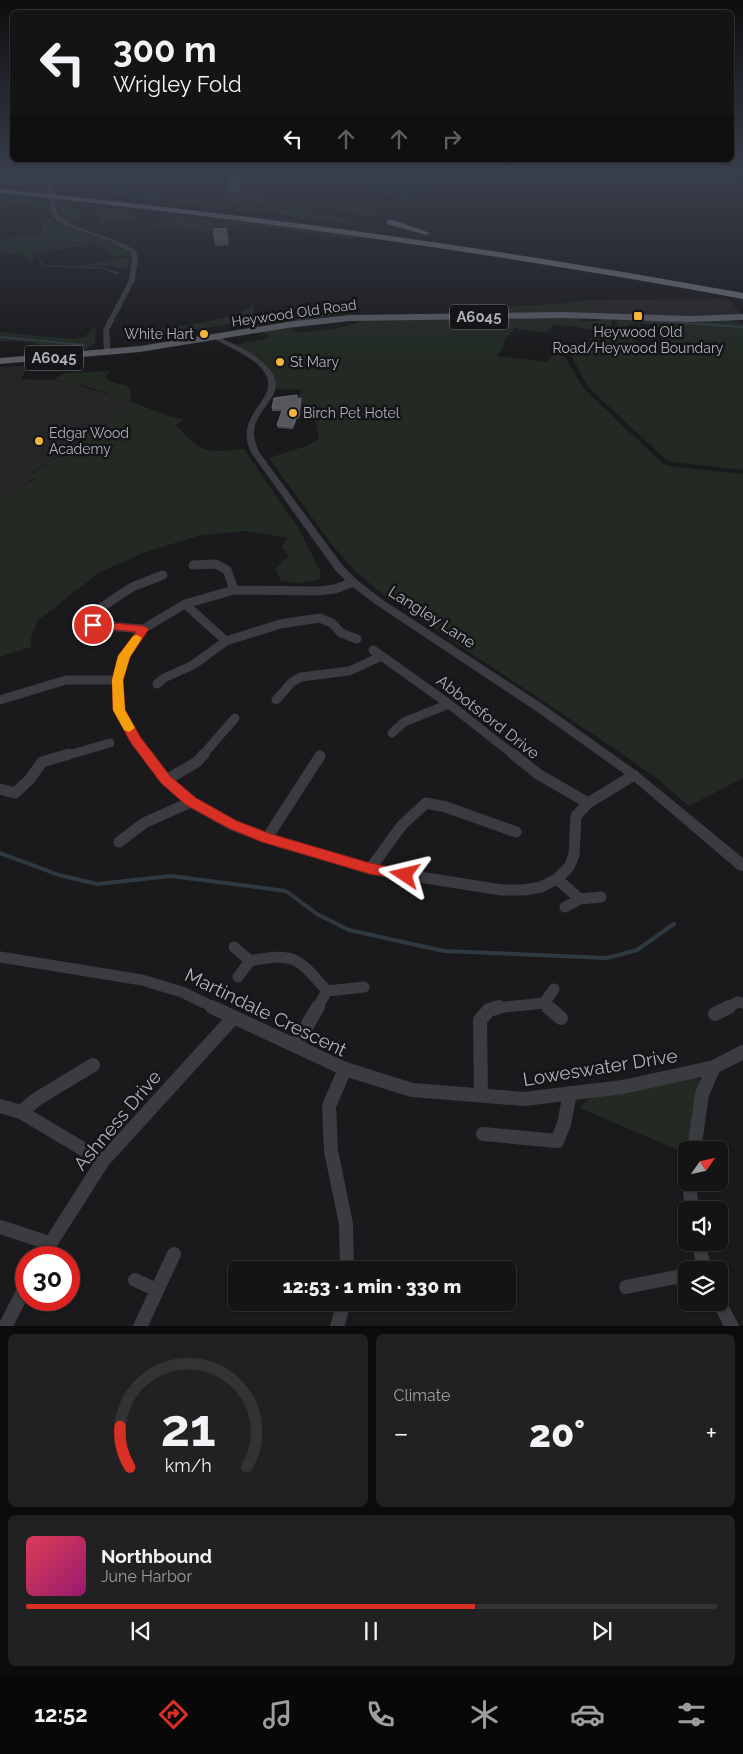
<!DOCTYPE html>
<meta charset="utf-8">
<style>
:root{--surface:#141415;--page:#212122;--text:#f1f3f6;--muted:#9d9ea0;--line:#333334;--accent:#d93025}
body{margin:0;font-family:Raleway,sans-serif;background:var(--page);color:var(--text);height:100vh;display:flex;flex-direction:column;font-size:19px;white-space:nowrap}
*{box-sizing:border-box;margin:0}
p{font-size:16px;color:var(--muted)}
.icon{flex:none;width:28px;height:28px;fill:none;stroke:currentColor;stroke-width:2;stroke-linecap:round;stroke-linejoin:round}
.map{position:relative;height:1326px;overflow:hidden}
.panel{display:flex;flex-direction:column;gap:8px;padding:8px;background:#0b0b0c;flex:1}
.panel>*{flex:none}
.guide{position:absolute;left:10px;top:10px;width:724px;height:152px;border-radius:8px;box-shadow:0 1px 4px #0004,0 0 0 1px var(--line);background:#141415;color:var(--text);overflow:hidden}
.needle{width:32px;rotate:56deg}
.fabs{position:absolute;left:678px;top:1141px;display:grid;gap:10px}
.fabs a{display:grid;place-items:center;width:50px;height:50px;border-radius:8px;background:var(--surface);box-shadow:0 1px 4px #0004,0 0 0 1px var(--line);font-size:25px}
.speed{position:absolute;left:15px;top:1246px;display:flex;gap:10px;font-size:25px;font-weight:700;text-align:center}
.speed>*{display:grid;place-content:center;width:65px;height:65px;border-radius:50%;background:var(--surface);box-shadow:0 1px 4px #0004,0 0 0 1px var(--line);line-height:1}
.speed .limit{border:8px solid #d22;background:#fff;color:#111}
.pin{position:absolute;display:grid;place-items:center;width:42px;height:42px;color:#fff;margin:-21px;border:2px solid #fff;border-radius:50%;box-shadow:0 1px 5px #0007}
.me{position:absolute;width:55px;margin:-28px;rotate:280deg;stroke-linejoin:round;filter:drop-shadow(0 0 4px #0008)}
.turn{display:flex;align-items:center;gap:18px;height:105px;padding:0 20px;font-size:22px}
.turn .icon{width:65px;height:65px;stroke-width:2.5}
.turn b{display:block;font-size:35px;line-height:42px}
.lanes{display:flex;align-items:center;height:48px;padding:0 20px;background:#0003;justify-content:center;gap:25px;direction:ltr}
.lanes .off{opacity:.35}
.big{font-size:38px;font-weight:800;line-height:1.1}
.panel .card{flex:1;display:flex;flex-direction:column;justify-content:center;gap:8px;min-width:0;padding:0 18px;border-radius:8px;background:var(--page)}
.panel .dial{align-items:center;gap:0}
.dial svg{height:130px;overflow:visible;fill:none;stroke:var(--line);stroke-width:7;stroke-linecap:round;text-anchor:middle}
.dial text{fill:var(--text);stroke:none}
.song{display:flex;align-items:center;gap:15px}
.cover{width:60px;height:60px;border-radius:8px;background:linear-gradient(135deg,hsl(350 70% 55%),hsl(320 70% 35%))}
.played{height:5px;border-radius:2px;background:linear-gradient(90deg,var(--accent) 65%,var(--line) 65%)}
.keys{display:flex;justify-content:space-around;direction:ltr}
.heat{display:flex;justify-content:space-between;align-items:center;font-size:28px;direction:ltr}
.panel .tiles{flex:1;display:grid;gap:8px;grid-template-columns:1fr 1fr}
.card:last-child{grid-column:span 2}
.trip{position:absolute;left:228px;top:1261px;width:288px;height:50px;border-radius:8px;background:var(--surface);box-shadow:0 1px 4px #0004,0 0 0 1px var(--line);font-weight:800;line-height:50px;text-align:center}
.tabs{display:flex;height:80px;justify-content:space-around;align-items:center;background:#080808;color:var(--muted)}
.tabs .icon{width:35px;height:35px}
.tabs .on{color:var(--accent)}
.tabs b{font-size:22px;color:var(--text)}
.map>svg:first-child{display:block}
.built{fill:#262629}
.green{fill:#222a23;fill-rule:evenodd}
.lines{fill:none;stroke-linecap:round;stroke-linejoin:round}
.stream-far2{stroke:#2f3941;stroke-width:1}
.stream-far1{stroke:#2f3941;stroke-width:2}
.stream{stroke:#2f3941;stroke-width:4}
.minor-far2{stroke:#3b3c41;stroke-width:9}
.minor-far1{stroke:#3b3c41;stroke-width:11}
.minor{stroke:#3b3c41;stroke-width:14}
.tertiary{fill:#3b3c41;fill-rule:evenodd}
.primary{fill:#575960;fill-rule:evenodd}
.motorway{fill:#676a72;fill-rule:evenodd}
.wall{fill:#4b4d51}
.building{fill:#56575d;stroke:#63656c}
.route{fill:#d93025;stroke:#8d1f18}
.slow{fill:#f59e0b}
.poi-dot{fill:#f3b43b;stroke:#151517;stroke-width:2}
.labels{text-anchor:middle;dominant-baseline:central;stroke-width:5;stroke-linejoin:round;paint-order:stroke}
.far-street-label{font-size:14px;fill:#acb1bc;stroke:#151517}
.far-poi-label{font-size:14px;fill:#acb1bc;stroke:#151517;text-anchor:start}
.shield{fill:#151517;stroke:#7f828a;stroke-width:1}
.shield-label{font-size:15px;font-weight:bold;fill:#acb1bc}
.street-label{font-size:16px;fill:#acb1bc;stroke:#151517}
.near-street-label{font-size:19px;fill:#acb1bc;stroke:#151517}
</style>
<div class="map">
<svg width="743" height="1327" viewBox="0 0 743 1327">
<rect width="100%" height="100%" fill="#1a1a1c"/>
<!-- built -->
<path class="built" d="M247,179L249,192L274,198L255,208L215,202L220,200L225,192L221,180Z
M361,201L377,211L370,217L340,211L336,208L352,204V202Z
M116,210L133,213V219L99,224L96,211Z
M173,215L224,222L207,232L154,225Z
M729,299L742,315L670,317L592,313L588,300Z
M28,366L21,379L52,380L72,383L119,398L129,407L29,475L35,478L0,500V367Z"/>
<!-- green -->
<path class="green" d="M0,172L29,175L45,173L44,186L0,184Z
M362,172H390L378,185L381,186L393,173L410,172L406,181L434,191L401,200L400,197C387,197 370,195 363,184L349,181Z
M160,175L166,177C153,188 81,186 60,186L55,183V181L61,178L118,179Z
M114,189H126L232,206L226,208L100,194Z
M0,195L46,200L48,208C32,208 16,203 0,201Z
M57,201L79,212L82,218L76,224C62,220 58,215 57,201Z
M243,207L302,210L372,225L239,209Z
M220,216L366,236L352,239L243,224L230,227L220,225L225,221L215,220Z
M50,218C69,233 121,237 131,256H113L99,246L88,243L40,251L34,255L32,261L18,254L0,253V240L42,233L41,221Z
M130,258L128,269L113,266L74,267L111,259Z
M588,300L592,313L476,316L465,308L558,304Z
M253,301V314L236,323L167,334H156L148,329C182,327 218,322 249,309Z
M578,317L581,321H601L600,317L611,318C614,332 604,340 591,341L590,338L598,336L599,333L590,329L555,324L546,333L515,328L503,342L505,345L497,356L547,362L554,354L564,356L584,389L659,460L666,465L676,467L743,474V778L689,806L659,780L627,757L385,596L356,572L333,546L269,458L306,446L319,439L314,414L300,415L301,408L297,401V398H292L293,395H299L302,390L276,389C278,365 254,355 236,345L270,337L261,331L290,327L296,333C318,330 345,330 364,319Z
M617,318L729,320L743,324V470L671,462L662,456L587,386L567,347C586,340 622,350 617,318ZM635,323L654,325L667,332L670,338C654,349 629,348 627,325Z
M94,328L96,330L95,343L87,349L52,352L51,347C33,342 18,341 0,341V332L71,339L84,337Z
M110,371L105,377L111,382L128,386L131,393L130,401L168,416L184,419L176,425C202,455 206,452 244,449L299,529L321,573L319,580L300,583L281,581L275,569L289,556L281,547L288,538L246,531L201,535L143,553L100,572L37,621L31,637V647L0,657V500L35,479L29,476L128,407C110,389 77,384 52,380L66,373Z
M691,1076L702,1081L685,1153L580,1108L592,1095Z"/>
<g class="lines">
<!-- stream-far2 -->
<path class="stream-far2" d="M380,186L387,176L393,172
M86,244L42,252L38,255L41,263L46,266L101,268L115,272"/>
<!-- stream-far1 -->
<path class="stream-far1" d="M111,271L118,273
M639,320L743,327
M288,322L344,312
M0,337L84,345"/>
<!-- stream -->
<path class="stream" d="M0,853L59,875L97,884L171,876L286,891L317,914L349,930L444,951L607,958L637,950L674,924"/>
<!-- minor-far2 -->
<path class="minor-far2" d="M193,565L216,564L227,570L234,590
M185,604L226,641
M143,629L93,625V613L132,587L163,575
M373,650L449,704L515,756
M157,684L164,678L193,665L226,641L280,624L320,618L332,623L341,633L357,639
M0,700L66,680H118
M276,700L292,682L301,677L349,671L382,656
M392,733L404,722L449,704
M65,756L110,743
M148,756L136,740L119,710L118,680L124,656L143,629L185,604L234,590L318,591L335,589L353,582
M202,756L235,718"/>
<!-- minor-far1 -->
<path class="minor-far1" d="M147,754L166,780L191,802L232,825L267,838L370,869L501,890H524L541,887L557,879L569,867L574,855L576,816L588,803L634,775
M513,754L538,774L588,803
M166,780L197,762L204,754
M0,789L15,793L30,779L42,762L69,754
M267,838L320,756
M119,842L144,823L191,802
M370,869L402,825L426,803L446,807L516,832
M557,879L580,899
M565,907L580,899L601,897
M234,947L250,961
M0,957L142,980L182,992L215,1008
M238,977L250,961C296,952 298,958 327,991L317,1008
M327,991L364,987
M544,1003L550,1008
M495,1008L544,1003L554,989
M726,1008L738,1002L743,1003"/>
<!-- minor -->
<path class="minor" d="M212,1007L345,1069L412,1090L524,1099L623,1087L714,1067
M548,1007L561,1018
M715,1014L729,1007
M295,1046L318,1007
M345,1069L329,1106L331,1151L346,1224L347,1270
M481,1095L480,1020L489,1010L499,1007
M0,1106L21,1112L103,1161
M21,1112L37,1099L93,1065
M483,1134L557,1141L564,1124L570,1093
M694,1150L702,1094L714,1067L743,1052
M689,1182L692,1210
M0,1227L49,1243
M698,1242L705,1270
M41,1258L103,1161L234,1017
M135,1280L157,1290
M626,1287L686,1275
M719,1302L732,1327
M5,1327L26,1286
M140,1327L174,1254
M337,1327L344,1302"/>
<!-- tertiary -->
<path class="tertiary" d="M46,172H51L57,212C65,229 117,236 136,251L138,260L135,280L109,330L111,355L104,353L103,330L129,280L132,260L130,252L113,242L64,225L55,219L51,212Z
M215,337H219C235,345 253,352 266,365C294,393 254,406 254,433C254,440 257,446 259,452L343,566L357,580L383,600L544,705L638,772L743,858V871L738,870L630,778L536,711L375,604L349,584L335,570L252,454C229,412 288,398 261,368C249,355 230,348 215,339Z"/>
<!-- primary -->
<path class="primary" d="M564,312L691,316L743,314V320L691,322L564,318L350,321L287,328L140,352L0,364V358L140,346L287,322L350,315Z"/>
<!-- motorway -->
<path class="motorway" d="M0,189C249,214 497,248 743,293V299C497,253 249,219 0,193Z
M387,220H393L430,233L426,235L387,224Z"/>
</g>
<!-- wall -->
<path class="wall" d="M227,174L241,186V192H229Z
M213,229L228,239L229,245L215,246Z
M297,398V399L301,398V401L299,419L297,418L293,429L278,428L277,425L282,411H272V408Z"/>
<!-- building -->
<path class="building" d="M227,174H239L241,186H229Z
M226,228L228,239H215L213,229Z
M297,395V399L301,398L299,416H297L293,426L277,425L283,408H272L274,398Z"/>
<!-- sky -->
<linearGradient id="sky" x2="0" y2="1"><stop stop-color="#0e0e0f"/><stop offset="0.48" stop-color="#383e4b"/><stop offset="1" stop-color="#383e4b" stop-opacity="0"/></linearGradient>
<rect width="743" height="358" fill="url(#sky)"/>
<!-- route -->
<path class="route" d="M93,621L144,626L149,629L130,657L123,680L125,710L141,738L170,776L196,798L237,821L271,834L370,863L410,871L412,875L410,879L405,880L370,874L262,842L228,828L186,805L161,783L131,743L113,710L112,680L118,656L136,632L89,627L88,625Z"/>
<!-- slow -->
<path class="slow" d="M137,635L142,638L130,657L123,680L125,710L135,728L129,732L124,730L113,710L112,680L118,656L133,636Z"/>
<!-- markers -->
<g class="poi-dot">
<rect x="633" y="311" width="10" height="10" rx="2.5"/>
<circle cx="204" cy="334" r="5"/>
<circle cx="280" cy="362" r="5"/>
<circle cx="293" cy="413" r="5"/>
<circle cx="39" cy="441" r="5"/>
</g>
<g class="labels">
<!-- far-street labels -->
<g class="far-street-label">
<text transform="translate(294 313) rotate(-8)">Heywood Old Road</text>
</g>
<!-- far-poi labels -->
<g class="far-poi-label">
<text x="638" y="332" text-anchor="middle">Heywood Old<tspan x="638" dy="16">Road/Heywood Boundary</tspan></text>
<text x="194" y="334" text-anchor="end">White Hart</text>
<text x="290" y="362">St Mary</text>
<text x="303" y="413">Birch Pet Hotel</text>
<text x="49" y="433">Edgar Wood<tspan x="49" dy="16">Academy</tspan></text>
</g>
<!-- shield labels -->
<g class="shield">
<rect x="450" y="304.5" width="58" height="25" rx="4"/>
<rect x="25" y="345.5" width="58" height="25" rx="4"/>
</g>
<g class="shield-label">
<text x="479" y="317">A6045</text>
<text x="54" y="358">A6045</text>
</g>
<!-- street labels -->
<g class="street-label">
<text transform="translate(432 617) rotate(33)">Langley Lane</text>
<text transform="translate(488 717) rotate(38)">Abbotsford Drive</text>
</g>
<!-- near-street labels -->
<g class="near-street-label">
<text transform="translate(266 1012) rotate(26)">Martindale Crescent</text>
<text transform="translate(600 1067) rotate(-9)">Loweswater Drive</text>
<text transform="translate(117 1120) rotate(-50)">Ashness Drive</text>
</g>
</g>
</svg>
<div class="fabs">
<a><svg class="needle" viewBox="-14 -14 28 28"><path d="M0-13l5 13h-10z" fill="#e53935"/><path d="M0 13l5-13h-10z" fill="#9d9ea0"/></svg></a>
<a><svg class="icon" aria-label="sound" viewBox="0 0 24 24"><path d="M4 9h4l5-4v14l-5-4H4zM17 9q2 3 0 6"/></svg></a>
<a><svg class="icon" aria-label="layers" viewBox="0 0 24 24"><path d="M12 4l9 5-9 5-9-5zM3 14l9 5 9-5"/></svg></a>
</div>
<div class="speed"><div class="limit">30</div></div>
<div class="pin" style="left:93px;top:625px;background:#d93025"><svg class="icon" aria-label="arrive" viewBox="0 0 24 24"><path d="M6 21V4h12l-3 4 3 4H6"/></svg></div>
<svg class="me" style="left:405px;top:875px" viewBox="-20 -20 40 40"><path d="M0-17L14 15 0 8-14 15z" fill="#d93025" stroke="#fff" stroke-width="4"/></svg>
<div class="trip">12:53 · 1 min · 330 m</div>
<div class="guide">
<div class="turn"><svg class="icon" aria-label="left" viewBox="0 0 24 24"><path d="M17 20v-9H6M10 6l-5 5 5 5"/></svg><div><b>300 m</b>Wrigley Fold</div></div>
<div class="lanes"><svg class="icon" aria-label="left" viewBox="0 0 24 24"><path d="M17 20v-9H6M10 6l-5 5 5 5"/></svg><svg class="icon off" aria-label="ahead" viewBox="0 0 24 24"><path d="M12 20V5M6 11l6-6 6 6"/></svg><svg class="icon off" aria-label="ahead" viewBox="0 0 24 24"><path d="M12 20V5M6 11l6-6 6 6"/></svg><svg class="icon off" aria-label="right" viewBox="0 0 24 24"><path d="M7 20v-9h11M14 6l5 5-5 5"/></svg></div>
</div>
</div>
<section class="panel">
<div class="tiles">
<div class="card dial"><svg viewBox="0 0 100 80">
<path d="M14 69A42 42 0 1 1 86 69"/>
<path d="M14 69A42 42 0 0 1 8 44" stroke="#d93025"/>
<text x="50" y="56" font-size="32" font-weight="700">21</text>
<text x="50" y="72" font-size="11">km/h</text>
</svg></div>
<div class="card"><p>Climate</p>
<div class="heat"><a>−</a><b class="big">20°</b><a>+</a></div>
</div>
<div class="card">
<div class="song"><i class="cover"></i><div><b>Northbound</b><p>June Harbor</p></div></div>
<div class="played"></div>
<div class="keys"><svg class="icon" aria-label="previous" viewBox="0 0 24 24"><path d="M18 5L8 12l10 7zM5 5v14"/></svg><svg class="icon" aria-label="pause" viewBox="0 0 24 24"><path d="M8 5v14M16 5v14"/></svg><svg class="icon" aria-label="next" viewBox="0 0 24 24"><path d="M6 5l10 7-10 7zM19 5v14"/></svg></div>
</div>
</div>
</section>
<nav class="tabs">
<b>12:52</b>
<svg class="icon on" aria-label="directions" viewBox="0 0 24 24"><path d="M12 3l9 9-9 9-9-9zM9 14v-3h6M13 9l2 2-2 2"/></svg>
<svg class="icon" aria-label="music" viewBox="0 0 24 24"><path d="M9 18V5l10-2v13"/><circle cx="6" cy="18" r="3"/><circle cx="16" cy="16" r="3"/></svg>
<svg class="icon" aria-label="phone" viewBox="0 0 24 24"><path d="M5 4h4l2 5-3 2q2 4 5 5l2-3 5 2v4C11 20 4 13 5 4z"/></svg>
<svg class="icon" aria-label="climate" viewBox="0 0 24 24"><path d="M12 3v18M4 7l16 10M4 17L20 7"/></svg>
<svg class="icon" aria-label="car" viewBox="0 0 24 24"><path d="M5 17H2v-5l4-1 3-4h7l3 4 3 1v5h-3M9 17h6M6 11h13"/><circle cx="7" cy="17" r="2"/><circle cx="17" cy="17" r="2"/></svg>
<svg class="icon" aria-label="filters" viewBox="0 0 24 24"><path d="M4 7h16M4 17h16"/><circle cx="9" cy="7" r="2"/><circle cx="15" cy="17" r="2"/></svg>
</nav>
